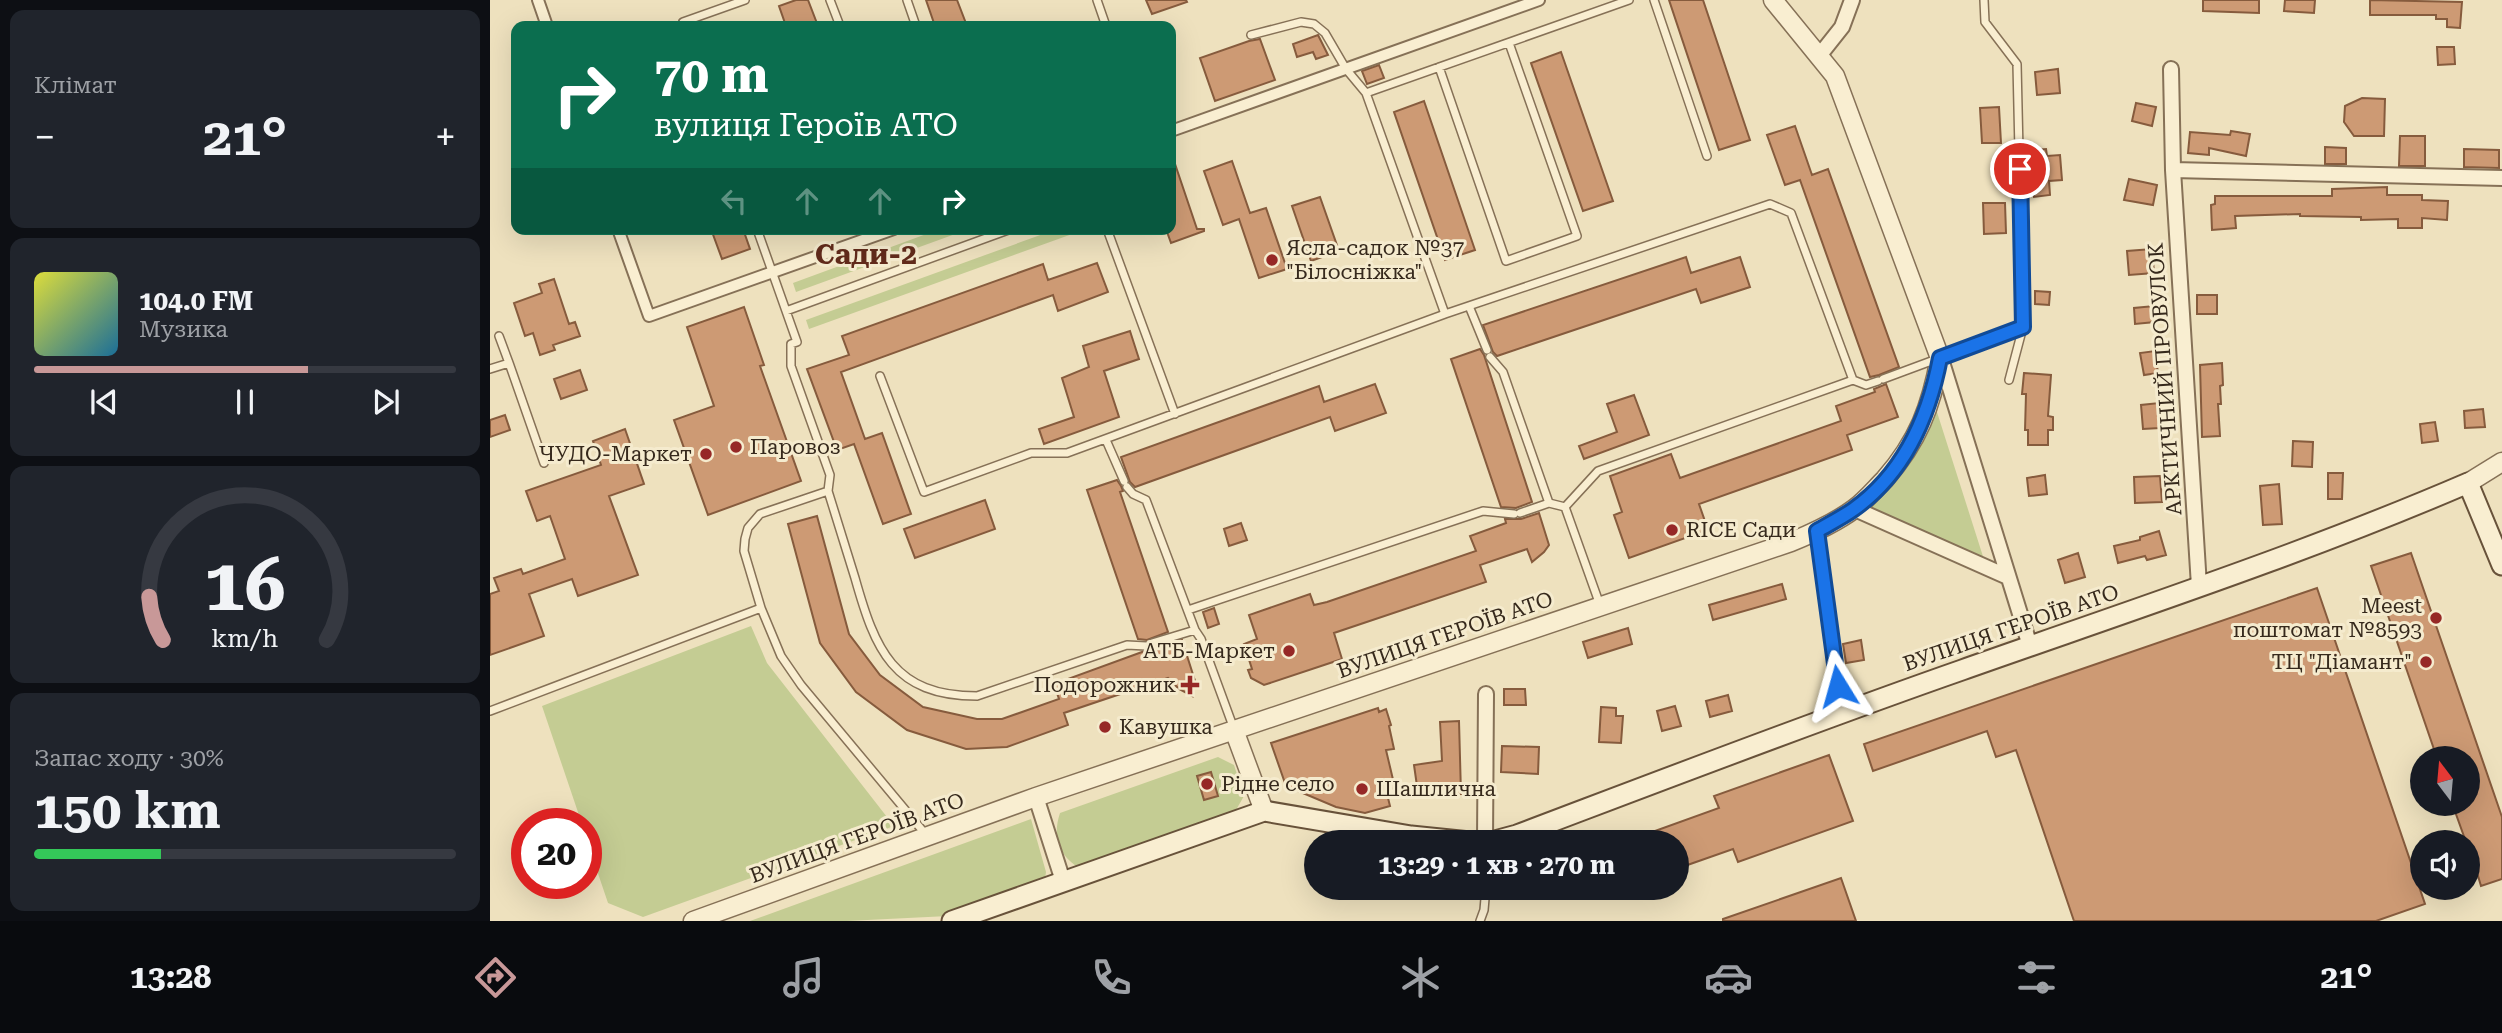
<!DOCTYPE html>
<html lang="uk">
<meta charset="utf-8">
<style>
:root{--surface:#171b24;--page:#20242c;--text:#f1f3f6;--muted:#9ea1a6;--line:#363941;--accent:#c89898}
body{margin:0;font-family:"Roboto Serif",serif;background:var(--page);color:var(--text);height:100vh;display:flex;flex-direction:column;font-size:26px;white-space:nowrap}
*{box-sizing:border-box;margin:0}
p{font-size:23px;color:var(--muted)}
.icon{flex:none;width:38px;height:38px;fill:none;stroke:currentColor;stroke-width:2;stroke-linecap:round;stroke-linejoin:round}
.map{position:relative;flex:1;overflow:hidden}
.details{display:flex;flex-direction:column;gap:10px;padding:10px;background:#0d0f14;width:490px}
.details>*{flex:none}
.guide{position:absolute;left:21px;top:21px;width:665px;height:214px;border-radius:14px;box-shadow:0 7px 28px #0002;background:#0b6e4f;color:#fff;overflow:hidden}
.needle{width:46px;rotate:344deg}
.fabs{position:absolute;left:1920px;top:746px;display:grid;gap:14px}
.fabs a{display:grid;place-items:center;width:70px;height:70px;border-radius:50%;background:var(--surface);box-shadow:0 7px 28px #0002;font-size:35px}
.speed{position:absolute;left:21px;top:808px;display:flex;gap:14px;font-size:35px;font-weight:700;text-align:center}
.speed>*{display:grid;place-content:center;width:91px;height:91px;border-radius:50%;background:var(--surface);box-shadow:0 7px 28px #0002;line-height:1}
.speed .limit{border:10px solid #d22;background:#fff;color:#111}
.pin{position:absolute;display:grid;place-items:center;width:60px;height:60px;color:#fff;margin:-30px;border:4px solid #fff;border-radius:50%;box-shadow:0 2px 7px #0007}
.me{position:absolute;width:77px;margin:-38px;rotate:352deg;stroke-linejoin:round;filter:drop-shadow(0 0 5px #0008)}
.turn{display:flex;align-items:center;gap:24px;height:147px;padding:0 28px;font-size:32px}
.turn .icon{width:91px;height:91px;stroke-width:2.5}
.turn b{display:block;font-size:49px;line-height:60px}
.lanes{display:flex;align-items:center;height:66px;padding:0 28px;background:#0003;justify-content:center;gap:35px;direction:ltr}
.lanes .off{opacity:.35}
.big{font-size:52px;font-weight:700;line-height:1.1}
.details .widget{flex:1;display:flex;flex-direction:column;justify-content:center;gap:10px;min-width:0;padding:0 24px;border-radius:14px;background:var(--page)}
.details .dial{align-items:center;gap:0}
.dial svg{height:182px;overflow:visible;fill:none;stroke:var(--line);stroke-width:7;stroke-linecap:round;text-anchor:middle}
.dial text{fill:var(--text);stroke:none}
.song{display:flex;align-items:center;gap:21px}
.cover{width:84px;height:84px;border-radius:10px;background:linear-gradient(135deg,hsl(60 70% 55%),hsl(200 70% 35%))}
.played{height:7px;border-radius:4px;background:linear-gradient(90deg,var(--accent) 65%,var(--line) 65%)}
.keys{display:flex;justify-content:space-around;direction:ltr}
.heat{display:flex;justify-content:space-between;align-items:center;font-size:38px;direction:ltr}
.charge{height:10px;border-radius:5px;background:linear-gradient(90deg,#34c759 30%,var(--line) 0)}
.trip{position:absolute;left:814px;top:830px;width:385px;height:70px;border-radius:35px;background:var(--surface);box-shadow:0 7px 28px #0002;font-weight:700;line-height:70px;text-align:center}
.dock{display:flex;height:112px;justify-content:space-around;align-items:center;background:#090b0e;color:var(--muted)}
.dock .icon{width:49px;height:49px}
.dock .current{color:var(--accent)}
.dock b{font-size:32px;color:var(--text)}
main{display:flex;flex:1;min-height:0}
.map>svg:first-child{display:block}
.green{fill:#c4cc93}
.building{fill:#cd9a74;stroke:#865b3d;stroke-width:2}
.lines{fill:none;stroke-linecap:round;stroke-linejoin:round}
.service-casing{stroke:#867157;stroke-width:10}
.pedestrian-casing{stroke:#867157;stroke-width:14}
.minor-casing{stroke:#867157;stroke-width:18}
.tertiary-casing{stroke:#867157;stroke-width:21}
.secondary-casing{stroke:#68523a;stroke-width:23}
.service{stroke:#f9eed1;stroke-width:7}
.pedestrian{stroke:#f9eed1;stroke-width:10}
.minor{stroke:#f9eed1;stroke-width:14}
.tertiary{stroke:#f9eed1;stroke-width:18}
.secondary{stroke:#f9eed1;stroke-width:19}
.route-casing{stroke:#114b97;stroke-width:18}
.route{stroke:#1a73e8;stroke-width:12}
.poi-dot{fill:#962826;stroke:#f5ebce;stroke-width:2.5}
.labels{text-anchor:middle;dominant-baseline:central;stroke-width:6;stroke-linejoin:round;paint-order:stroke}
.poi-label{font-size:21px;fill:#36291c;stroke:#f5ebce;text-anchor:start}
.street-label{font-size:21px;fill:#36291c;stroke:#f5ebce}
.district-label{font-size:28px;font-weight:bold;fill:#622b1b;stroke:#f5ebce}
</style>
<main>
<section class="details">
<div class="widget"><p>Клімат</p>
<div class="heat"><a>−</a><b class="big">21°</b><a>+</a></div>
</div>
<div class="widget">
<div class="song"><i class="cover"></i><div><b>104.0 FM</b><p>Музика</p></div></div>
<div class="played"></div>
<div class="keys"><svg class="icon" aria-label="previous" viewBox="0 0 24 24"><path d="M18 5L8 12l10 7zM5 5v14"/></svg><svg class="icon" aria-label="pause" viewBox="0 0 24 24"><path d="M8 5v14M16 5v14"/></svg><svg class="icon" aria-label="next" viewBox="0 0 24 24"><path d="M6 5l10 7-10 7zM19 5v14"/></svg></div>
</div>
<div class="widget dial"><svg viewBox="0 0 100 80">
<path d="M14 69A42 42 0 1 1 86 69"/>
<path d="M14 69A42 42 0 0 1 8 50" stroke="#c89898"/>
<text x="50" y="56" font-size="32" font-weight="700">16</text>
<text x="50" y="72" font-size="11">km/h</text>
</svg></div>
<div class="widget"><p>Запас ходу · 30%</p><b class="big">150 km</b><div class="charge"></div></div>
</section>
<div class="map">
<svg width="2012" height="921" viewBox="0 0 2012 921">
<rect width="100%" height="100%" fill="#eee1be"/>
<!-- green -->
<path class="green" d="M450,229H479L306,292L303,283Z
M567,229H584L585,233L319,329L316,320Z
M1446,409L1497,569L1375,513C1411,476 1429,459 1446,409Z
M261,626L277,663L404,826L153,917L118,903L96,838V824H92L52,706Z
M728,757L744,765L754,796L746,810L586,866C567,853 563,834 570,813Z
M541,819L556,872L555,879L458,916L357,921H260Z"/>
<!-- building -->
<path class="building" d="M306,0H318L328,26H296L289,6Z
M436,0H467L477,26H445Z
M656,0H696L697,2L662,14Z
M1179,0H1213L1260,140L1229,150Z
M1713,0H1769V13L1713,11Z
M1795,0H1825L1824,13L1794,11Z
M1880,0L1972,2L1970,28L1957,27V19H1946V15H1880Z
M828,35L838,55L826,59L823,52L807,57L803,44Z
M770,39L785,80L725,101L710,58L759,41Z
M1947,47H1964L1965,64L1948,65Z
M1071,52L1123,201L1093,211L1041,63Z
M889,65L894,78L877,84L872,71Z
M1568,69L1570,93L1547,95L1545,72Z
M1872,98L1895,99L1894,136H1864L1854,122L1855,106Z
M934,101L985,250L955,260L904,112Z
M1646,103L1666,107L1662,126L1642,121Z
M1509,107L1511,143H1492L1490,108Z
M1305,126L1322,175L1338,169L1409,367L1389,375L1380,377L1310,180L1295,185L1277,135Z
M1741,131L1760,134L1756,156L1719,148V155L1698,153L1700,132L1740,135Z
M1910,136H1935V166H1909Z
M1835,147L1856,148V164H1835Z
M1556,149L1557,156L1570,155L1572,180L1559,181L1560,195L1544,197L1542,179L1547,178L1545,150Z
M1974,149L2009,150V168L1974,167Z
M683,158L707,229H714V231L681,243L676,229H681V159Z
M742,161L760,213L776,208L797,269L769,278L749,219L733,225L714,171Z
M1639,179L1667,185L1663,205L1634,200Z
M1897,187V195H1932V200L1958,201L1957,220L1932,218V228H1908V219L1871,220V217L1810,216V214L1745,216L1746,228L1722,230L1721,205L1725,204V196H1842V189Z
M830,197L849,251L821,261L802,206Z
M1493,203H1515L1516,233L1494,234Z
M221,229H253L260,249L232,259Z
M1662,249L1664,273L1639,275L1637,251Z
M1196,257L1201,273L1250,257L1260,287L1211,303L1206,289L1007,356L1003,352L993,325Z
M607,263L618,292L568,311L563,295L351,372L375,439L392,433L421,514L393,524L364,444L347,450L317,369L359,355L352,336L553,264L558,280Z
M64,279L79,324L85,322L90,336L63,345L65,350L50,355L43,333L35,336L24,303L52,293L49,284Z
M1545,291L1560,292L1559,305L1545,304Z
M1707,295H1727V314H1707Z
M1664,306L1665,322L1645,324L1644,308Z
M254,307L274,365L270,366L311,481L218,515L184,420L224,406L197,327Z
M640,331L649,359L614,371L629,417L554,444L549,429L584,417L572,378L599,367L593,346Z
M990,349L994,355L1042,502L1026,508L1011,507L961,359Z
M1665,351L1668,373L1654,375L1650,353Z
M1732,363L1733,385L1730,386L1731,404H1728L1730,436L1712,437L1710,365Z
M90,370L97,390L71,399L64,379Z
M1534,373L1561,375L1558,416L1563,417V430H1558V445H1538V430H1535L1536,394H1532Z
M885,384L896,413L845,431L840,417L645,487L640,482L631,457L829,386L834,402Z
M1396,384L1408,417L1357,435L1362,450L1209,504L1218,530L1139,558L1124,515L1132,512L1120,476L1181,454L1190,478L1351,421L1346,406L1385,392L1384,389Z
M1144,395L1159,435L1094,459L1089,446L1127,432L1117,404Z
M1669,403L1670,428L1653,429L1651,405Z
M1993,409L1995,427L1975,428L1974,411Z
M15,415L20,430L0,437V420Z
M1945,422L1948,441L1932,443L1930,424Z
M135,429L154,484L119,496L148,575L88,596L82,579L39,594L54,636L0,655V594L9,591L4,578L31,569L33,574L75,559L60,516L47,521L36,491L111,465L103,441Z
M1803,441L1823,442L1822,467L1802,466Z
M1838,473H1853L1852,499H1838Z
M1555,475L1557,494L1539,496L1537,478Z
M1670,476L1672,502L1645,503L1644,477Z
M627,480L631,486L633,491L630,492L678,632L657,640L648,639L597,490Z
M1789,484L1792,524L1773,525L1770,486Z
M495,500L505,529L425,558L414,529Z
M1049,513L1059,545L1054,552L1042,562L1037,549L990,565L996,582L844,633L852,659L774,685L761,678L758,670L762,669L754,644L767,639L759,615L820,594L824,605L837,602L986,551L980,536L1016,523L1015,519H1031Z
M327,516L359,634L390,675L433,707L487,719H512L569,699L564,684L652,652L692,640L706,684L699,687L702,696L689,689L678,678L574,713L578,725L517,747L476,749L417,730L366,692L330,643L298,524Z
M751,523L757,540L739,546L734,529Z
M1669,531L1676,555L1657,560L1655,556L1628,563L1624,546L1650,540V537Z
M1588,553L1595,577L1575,583L1568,560Z
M1921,553L2012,817V879L1991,886L1978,842H1976L1962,803H1978V758H1947L1881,566Z
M1292,584L1296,599L1223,620L1219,605Z
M1827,588L1935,904L1886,921H1584L1526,750L1506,757L1497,731L1383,771L1374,744Z
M724,608L729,624L718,628L713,612Z
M1138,628L1142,644L1098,658L1093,642Z
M1371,640L1374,660L1356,663L1353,644Z
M1014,689H1035L1036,705H1014Z
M1238,695L1242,711L1220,717L1216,701Z
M1185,706L1191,726L1172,731L1167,711Z
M1111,707L1126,708V716H1133L1131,743L1109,742Z
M888,708L889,712L896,709L901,725L899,726L904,749L896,750L905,788L896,790L900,806L875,813L846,807L796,786L781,743Z
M969,721L971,794L948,795V783L927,786L924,765L952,761L950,722Z
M1012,746L1049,747L1048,774L1011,772Z
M1339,755L1363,821L1248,862L1243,849L1186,869V842H1140V840L1229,808L1224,796Z
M721,772L728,796L714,800L707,776Z
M1351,878L1366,921H1233V919Z"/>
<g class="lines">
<defs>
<path id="service" d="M340,0L350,26
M417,0L426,26
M607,0L616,26
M1164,0L1217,156
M1494,0L1495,22L1527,64L1533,327L1519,380
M194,26L193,22L255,0
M761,35L811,22L824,24L835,33L856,69L876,93L955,314
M949,67L1016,261L1087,236L1019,43
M876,93L1139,0
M267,229L307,342L301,344V366L340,475L338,491L270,514L258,528L255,539L254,551L271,608L291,656L311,685L437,836
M617,229L685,414
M979,306L997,350
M296,311L521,229
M9,336L19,363
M1000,357L1013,372L1059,503
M0,369L19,363L54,463
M390,376L434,492L541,453H577L955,314L1280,204L1301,213L1363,380L1108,471L1075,507
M1393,379L1533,327
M1363,380L1376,385L1388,381
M616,440L634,481
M637,487L643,494L656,500L705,630L711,639L744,729
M338,491C347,520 356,549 365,578C385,649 403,696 487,696L637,645L656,646
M1075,507L1110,605
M1030,513L1059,503L1075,507
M1327,532L1351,711
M698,610L993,511L1024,514
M662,643L705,630
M0,711L271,608
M990,921L994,910L996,887"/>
<path id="pedestrian" d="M48,0L57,26
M681,131L1049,0
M128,229L159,316L404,229"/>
<path id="minor" d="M1329,56L1352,27L1362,0
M1681,69L1683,170
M1451,359L1540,646
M1365,509L1518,577
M1709,586L1683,170L2012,178
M546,797L573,881
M995,842L996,694"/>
<path id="tertiary" d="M1978,483L2012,462
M744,730L774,811
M203,921L546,797L1301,542C1323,533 1345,523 1364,509C1375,501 1385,489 1395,479C1428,441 1441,407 1450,358L1345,76L1283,0"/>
<path id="secondary" d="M1001,842L1027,835C1175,779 1323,722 1472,670C1642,610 1813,554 1978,483L2012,565
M462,921L774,811L921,836L980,842"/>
</defs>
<!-- service casing -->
<use href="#service" class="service-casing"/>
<!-- pedestrian casing -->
<use href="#pedestrian" class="pedestrian-casing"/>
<!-- minor casing -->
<use href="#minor" class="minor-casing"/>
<!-- tertiary casing -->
<use href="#tertiary" class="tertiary-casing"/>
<!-- secondary casing -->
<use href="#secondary" class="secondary-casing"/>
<!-- service -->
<use href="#service" class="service"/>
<!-- pedestrian -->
<use href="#pedestrian" class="pedestrian"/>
<!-- minor -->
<use href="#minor" class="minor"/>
<!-- tertiary -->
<use href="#tertiary" class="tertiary"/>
<!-- secondary -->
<use href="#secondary" class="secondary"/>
</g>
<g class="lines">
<defs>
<path id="route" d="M1348,686L1327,531C1339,524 1353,517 1364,509C1414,473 1439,416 1450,358L1533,327L1530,169"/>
</defs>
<!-- route casing -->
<use href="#route" class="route-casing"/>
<!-- route -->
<use href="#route" class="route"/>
</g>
<!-- markers -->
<g class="poi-dot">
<circle cx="782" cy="260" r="7"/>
<circle cx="246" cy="447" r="7"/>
<circle cx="216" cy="454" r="7"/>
<circle cx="1182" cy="530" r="7"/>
<circle cx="1946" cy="618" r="7"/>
<circle cx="799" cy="651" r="7"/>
<circle cx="1936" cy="662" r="7"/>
<path d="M696.5 674.5h7v7h7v7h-7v7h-7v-7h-7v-7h7z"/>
<circle cx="615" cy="727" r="7"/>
<circle cx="717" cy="784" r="7"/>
<circle cx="872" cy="789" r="7"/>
</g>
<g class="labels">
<!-- poi labels -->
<g class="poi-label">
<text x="796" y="248">Ясла-садок №37<tspan x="796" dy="24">"Білосніжка"</tspan></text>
<text x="260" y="447">Паровоз</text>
<text x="202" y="454" text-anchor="end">ЧУДО-Маркет</text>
<text x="1196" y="530">RICE Сади</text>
<text x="1932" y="606" text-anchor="end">Meest<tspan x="1932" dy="24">поштомат №8593</tspan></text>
<text x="785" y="651" text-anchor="end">АТБ-Маркет</text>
<text x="1922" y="662" text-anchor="end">ТЦ "Діамант"</text>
<text x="686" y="685" text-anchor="end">Подорожник</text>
<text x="629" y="727">Кавушка</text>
<text x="731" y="784">Рідне село</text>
<text x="886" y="789">Шашлична</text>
</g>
<!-- street labels -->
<g class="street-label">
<text transform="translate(1675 379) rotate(-94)">АРКТИЧНИЙ ПРОВУЛОК</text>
<text transform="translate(1521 628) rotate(-19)">ВУЛИЦЯ ГЕРОЇВ АТО</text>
<text transform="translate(955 635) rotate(-19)">ВУЛИЦЯ ГЕРОЇВ АТО</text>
<text transform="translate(367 838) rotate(-20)">ВУЛИЦЯ ГЕРОЇВ АТО</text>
</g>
<!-- district labels -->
<g class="district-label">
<text x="376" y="254">Сади-2</text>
</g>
</g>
</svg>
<div class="fabs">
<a><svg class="needle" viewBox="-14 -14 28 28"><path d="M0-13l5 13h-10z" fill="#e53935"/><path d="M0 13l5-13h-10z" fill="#9ea1a6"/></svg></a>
<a><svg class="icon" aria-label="sound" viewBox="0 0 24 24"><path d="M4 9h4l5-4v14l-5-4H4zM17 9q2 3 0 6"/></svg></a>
</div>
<div class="speed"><div class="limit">20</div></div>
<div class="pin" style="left:1530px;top:169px;background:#d93025"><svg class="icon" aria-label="arrive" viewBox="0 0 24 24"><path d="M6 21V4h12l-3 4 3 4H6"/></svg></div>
<svg class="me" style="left:1348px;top:686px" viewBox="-20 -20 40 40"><path d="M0-17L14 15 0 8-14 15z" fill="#1a73e8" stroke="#fff" stroke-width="4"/></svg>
<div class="trip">13:29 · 1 хв · 270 m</div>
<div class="guide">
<div class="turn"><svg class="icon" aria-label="right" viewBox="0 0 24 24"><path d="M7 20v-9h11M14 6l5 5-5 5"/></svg><div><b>70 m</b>вулиця Героїв АТО</div></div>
<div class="lanes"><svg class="icon off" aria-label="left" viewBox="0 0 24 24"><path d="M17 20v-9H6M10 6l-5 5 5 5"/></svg><svg class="icon off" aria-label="ahead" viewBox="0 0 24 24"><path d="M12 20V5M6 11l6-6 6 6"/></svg><svg class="icon off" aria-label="ahead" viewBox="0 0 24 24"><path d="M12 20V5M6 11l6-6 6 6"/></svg><svg class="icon" aria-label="right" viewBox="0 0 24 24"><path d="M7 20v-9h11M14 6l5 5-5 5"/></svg></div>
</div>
</div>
</main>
<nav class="dock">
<b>13:28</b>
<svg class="icon current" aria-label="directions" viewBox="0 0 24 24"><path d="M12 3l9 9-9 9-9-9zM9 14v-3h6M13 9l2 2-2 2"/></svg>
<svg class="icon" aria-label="music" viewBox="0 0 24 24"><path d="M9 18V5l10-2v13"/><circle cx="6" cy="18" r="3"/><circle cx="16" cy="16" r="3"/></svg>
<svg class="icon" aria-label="phone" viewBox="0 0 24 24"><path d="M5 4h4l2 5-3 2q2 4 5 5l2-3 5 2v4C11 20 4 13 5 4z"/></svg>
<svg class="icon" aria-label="climate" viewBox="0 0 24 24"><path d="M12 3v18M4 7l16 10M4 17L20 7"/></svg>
<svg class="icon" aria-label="car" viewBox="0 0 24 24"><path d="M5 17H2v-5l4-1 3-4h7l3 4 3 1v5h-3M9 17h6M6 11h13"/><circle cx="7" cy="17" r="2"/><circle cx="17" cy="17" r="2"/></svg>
<svg class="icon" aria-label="filters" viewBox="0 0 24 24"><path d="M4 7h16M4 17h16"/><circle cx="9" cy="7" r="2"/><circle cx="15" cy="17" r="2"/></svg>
<b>21°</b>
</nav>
